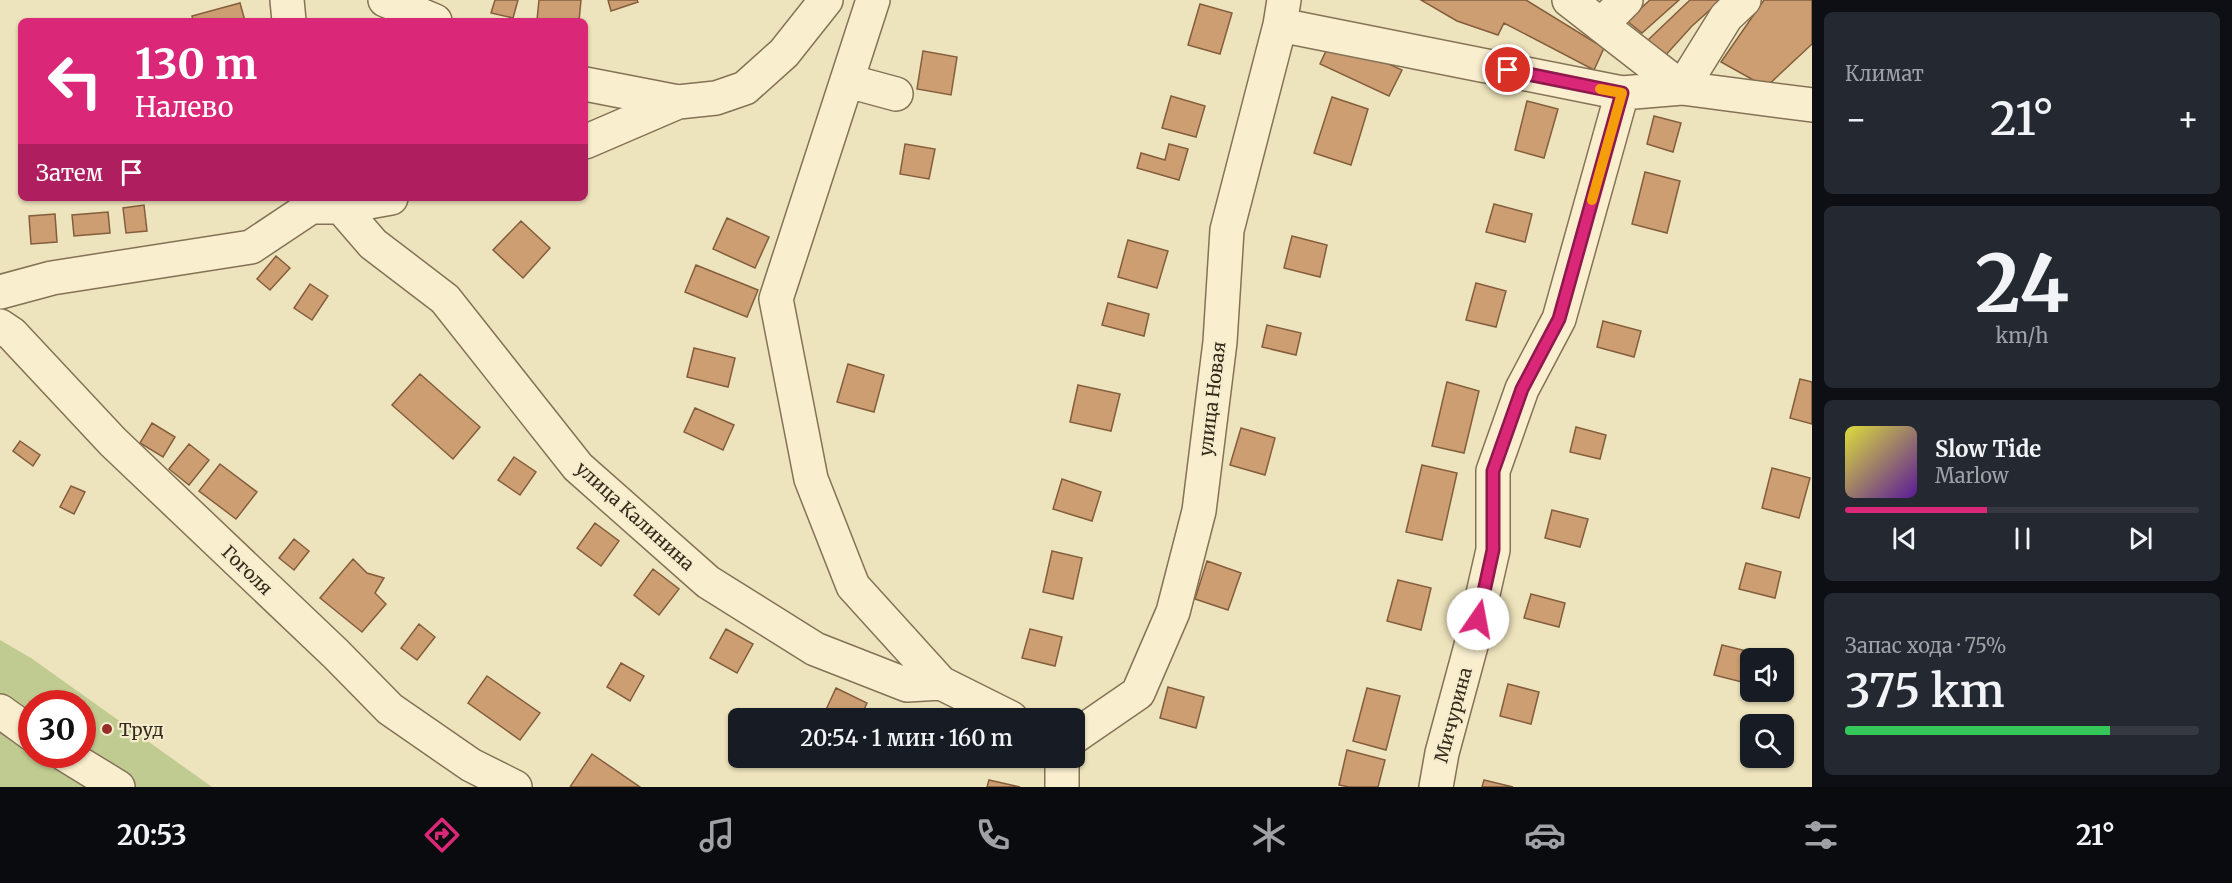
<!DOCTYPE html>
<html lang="ru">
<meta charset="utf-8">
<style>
:root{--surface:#171b24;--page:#242831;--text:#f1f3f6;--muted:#9ea1a6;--line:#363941;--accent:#db2777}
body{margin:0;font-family:Merriweather,serif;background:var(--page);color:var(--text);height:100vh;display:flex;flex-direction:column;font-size:22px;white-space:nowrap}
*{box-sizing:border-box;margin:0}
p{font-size:20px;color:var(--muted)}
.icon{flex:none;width:33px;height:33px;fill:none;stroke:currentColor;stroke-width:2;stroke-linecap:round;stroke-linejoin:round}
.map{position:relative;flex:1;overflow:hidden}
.sheet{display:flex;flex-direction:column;gap:12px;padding:12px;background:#0d0f14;width:420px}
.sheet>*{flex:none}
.top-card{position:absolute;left:18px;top:18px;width:570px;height:183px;border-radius:9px;box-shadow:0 2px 4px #0004;background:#db2777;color:#fff;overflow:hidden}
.controls{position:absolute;left:1740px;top:648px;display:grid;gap:12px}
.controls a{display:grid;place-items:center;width:54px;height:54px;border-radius:9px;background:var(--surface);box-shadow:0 2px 4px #0004;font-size:30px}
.speed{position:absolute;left:18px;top:690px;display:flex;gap:12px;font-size:30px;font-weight:700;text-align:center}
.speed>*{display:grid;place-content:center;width:78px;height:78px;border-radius:50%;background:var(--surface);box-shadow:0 2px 4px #0004;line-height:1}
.speed .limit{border:9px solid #d22;background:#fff;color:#111}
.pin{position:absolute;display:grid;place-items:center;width:51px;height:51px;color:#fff;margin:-26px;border:3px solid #fff;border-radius:50%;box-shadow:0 2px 6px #0007}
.me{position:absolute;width:66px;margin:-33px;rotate:12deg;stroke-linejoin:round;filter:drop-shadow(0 0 4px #0008)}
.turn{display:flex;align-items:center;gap:21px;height:126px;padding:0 18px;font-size:27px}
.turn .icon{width:78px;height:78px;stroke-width:2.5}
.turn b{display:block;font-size:42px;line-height:51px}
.then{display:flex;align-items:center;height:57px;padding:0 18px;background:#0003;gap:12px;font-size:22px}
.big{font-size:45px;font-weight:600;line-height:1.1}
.sheet .widget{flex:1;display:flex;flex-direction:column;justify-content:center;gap:9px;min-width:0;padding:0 21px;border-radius:9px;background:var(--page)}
.sheet .dial{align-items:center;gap:0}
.dial b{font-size:78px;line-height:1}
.song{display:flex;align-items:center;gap:18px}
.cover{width:72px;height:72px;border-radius:9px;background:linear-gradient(135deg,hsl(60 70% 55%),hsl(270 70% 35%))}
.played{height:6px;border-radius:3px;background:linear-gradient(90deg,var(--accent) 40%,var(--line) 40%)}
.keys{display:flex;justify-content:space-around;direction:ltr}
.heat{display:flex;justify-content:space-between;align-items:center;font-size:33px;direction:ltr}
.charge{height:9px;border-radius:4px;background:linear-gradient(90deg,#34c759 75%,var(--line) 0)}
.trip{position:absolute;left:728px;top:708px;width:357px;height:60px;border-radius:9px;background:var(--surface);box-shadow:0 2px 4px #0004;font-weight:600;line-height:60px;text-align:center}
.tab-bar{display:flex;height:96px;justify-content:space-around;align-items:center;background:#090b0e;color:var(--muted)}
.tab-bar .icon{width:42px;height:42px}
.tab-bar .current{color:var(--accent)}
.tab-bar b{font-size:27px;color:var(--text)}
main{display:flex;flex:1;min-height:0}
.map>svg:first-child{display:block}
.green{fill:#c0cb91;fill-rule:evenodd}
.building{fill:#cc9e72;stroke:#845e3c;stroke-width:1.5}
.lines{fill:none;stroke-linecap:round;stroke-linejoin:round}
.minor-casing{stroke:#857256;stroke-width:36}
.minor{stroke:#f9efcf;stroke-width:33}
.route-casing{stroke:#8e194d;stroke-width:15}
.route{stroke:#db2777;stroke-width:10}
.slow{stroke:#f59e0b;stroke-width:10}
.poi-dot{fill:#942e26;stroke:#f5eccc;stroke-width:2}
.labels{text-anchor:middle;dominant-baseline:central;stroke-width:4.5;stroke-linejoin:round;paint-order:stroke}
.street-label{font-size:18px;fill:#34291b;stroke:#f5eccc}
.poi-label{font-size:18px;fill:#34291b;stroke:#f5eccc;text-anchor:start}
</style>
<main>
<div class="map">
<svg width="1812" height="787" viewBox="0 0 1812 787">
<rect width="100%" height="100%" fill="#ede3bc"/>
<!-- green -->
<path class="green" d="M0,640L31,658L212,787H0ZM32,704H82V754H32Z"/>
<!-- building -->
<path class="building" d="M495,0H518L513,18L491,13Z
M539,0H581L579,21L537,20Z
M608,0H637L638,2L611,11Z
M1421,0H1526L1604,48L1594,70L1504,23L1498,35L1457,21Z
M1650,0H1679L1642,33L1627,21Z
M1690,0H1721L1692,26L1664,57L1648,40Z
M1764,0H1812V44L1766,87L1721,62Z
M240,3L245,21H193L192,16Z
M1200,4L1232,13L1220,54L1188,45Z
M1332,38L1402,70L1389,96L1320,64Z
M923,51L957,57L951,95L917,89Z
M1171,96L1205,106L1196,137L1162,128Z
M1332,97L1368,109L1351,165L1314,153Z
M1527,101L1558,109L1544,158L1515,150Z
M1654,116L1681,123L1673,152L1647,144Z
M905,144L935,149L929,179L900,174Z
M1169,144L1188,149L1179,180L1137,168L1141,153L1165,160Z
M1645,172L1680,181L1667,233L1632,224Z
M1494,204L1532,214L1525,242L1486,232Z
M144,205L147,231L126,233L123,208Z
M108,212L110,233L74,236L72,215Z
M55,214L57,242L31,244L29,216Z
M727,218L769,237L755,268L713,249Z
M521,221L550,248L523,278L493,250Z
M1292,236L1327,245L1320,277L1284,268Z
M1128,240L1168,251L1157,288L1118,277Z
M276,256L290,268L270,290L257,279Z
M696,265L758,290L747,317L685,292Z
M1476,283L1506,291L1496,327L1466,320Z
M310,284L328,296L312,320L294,308Z
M1108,303L1149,314L1144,336L1102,325Z
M1603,321L1641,331L1634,357L1597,347Z
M1267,325L1301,333L1296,355L1262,347Z
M694,348L735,358L728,387L687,377Z
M848,364L884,375L874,412L837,402Z
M420,374L480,427L453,459L392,405Z
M1800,379L1812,382V424L1790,418Z
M1447,382L1479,391L1464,453L1432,446Z
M1078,385L1120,394L1111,431L1070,422Z
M695,408L734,425L723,450L684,432Z
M152,423L175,437L163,457L140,443Z
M1576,427L1606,435L1600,459L1570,452Z
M1241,428L1275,438L1265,475L1230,465Z
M20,441L40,455L33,466L13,451Z
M189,444L209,460L189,485L169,469Z
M514,457L536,472L520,495L498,480Z
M220,464L257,492L236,519L199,491Z
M1422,465L1457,473L1442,540L1406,532Z
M1772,468L1810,478L1799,518L1762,508Z
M1062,479L1101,492L1092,521L1053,509Z
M71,486L85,492L74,514L60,507Z
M1552,510L1588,519L1580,547L1545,538Z
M595,523L619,541L601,566L577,548Z
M294,539L309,551L294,570L279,558Z
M1052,551L1082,558L1073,599L1043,592Z
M353,559L367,573L384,578L375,593L386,604L362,632L320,598Z
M1207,561L1241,573L1228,610L1195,599Z
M1746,563L1781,572L1775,598L1739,589Z
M653,569L679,589L659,615L634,595Z
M1398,580L1431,588L1421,630L1387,621Z
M1531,594L1565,603L1559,627L1524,618Z
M419,624L435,637L417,660L401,648Z
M726,629L753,644L737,673L710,658Z
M1030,629L1062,637L1055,666L1022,658Z
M1722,645L1763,655V658H1750V684L1714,675Z
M621,663L644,676L630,701L607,687Z
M487,676L540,713L520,740L468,703Z
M1508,684L1539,692L1531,724L1500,716Z
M1168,687L1204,697L1196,728L1160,718Z
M836,688L867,703L860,718H828L823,716Z
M1367,688L1400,696L1386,750L1353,741Z
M1347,750L1385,760L1378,787H1349L1339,785Z
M592,754L640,787H570Z
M989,780L1020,787H987Z
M1484,780L1513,787H1482Z"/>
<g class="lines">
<defs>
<path id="minor" d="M287,0L289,21
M385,0L435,21
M873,0L776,299L811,479L853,586L941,683L1011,718
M1284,0L1280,25L1622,93L1682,88L1812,105
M1569,0L1682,88L1726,17L1744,0
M1601,25L1626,0
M848,81L896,94
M585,84L678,102L716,98L745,88L784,53L826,0
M585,142L678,102
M310,198L311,207H341L373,244L445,299L578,467L708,582L815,649L907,685L941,683
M341,207L391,198
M0,292L52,278L251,247L311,207
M0,326L12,334L113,442L336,654L390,709L471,765L515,787
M0,711L32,734
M1074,737L1138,693L1173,612L1199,511L1220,342L1227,230L1280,25
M64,754L118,787
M1062,787V758
M1436,787L1442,753L1472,642L1493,550V471L1522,389L1559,319L1622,93"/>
</defs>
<!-- minor casing -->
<use href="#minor" class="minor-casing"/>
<!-- minor -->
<use href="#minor" class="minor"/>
</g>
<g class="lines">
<defs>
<path id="route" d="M1478,619L1493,550V471L1522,389L1559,319L1622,93L1508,70"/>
</defs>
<!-- route casing -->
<use href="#route" class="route-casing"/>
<!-- route -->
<use href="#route" class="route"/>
<!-- slow -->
<path class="slow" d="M1592,200L1622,93L1600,89"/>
</g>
<!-- markers -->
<circle class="poi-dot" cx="107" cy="729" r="6"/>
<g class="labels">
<!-- street labels -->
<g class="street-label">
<text transform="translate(1212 399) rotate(-83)">улица Новая</text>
<text transform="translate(635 516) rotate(42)">улица Калинина</text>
<text transform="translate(247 570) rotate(44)">Гоголя</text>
<text transform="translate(1453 715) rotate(-75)">Мичурина</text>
</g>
<!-- poi labels -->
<g class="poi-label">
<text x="119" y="729">Труд</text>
</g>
</g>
</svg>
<div class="controls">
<a><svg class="icon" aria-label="sound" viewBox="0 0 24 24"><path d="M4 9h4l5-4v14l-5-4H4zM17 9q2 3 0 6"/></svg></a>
<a><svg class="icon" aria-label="search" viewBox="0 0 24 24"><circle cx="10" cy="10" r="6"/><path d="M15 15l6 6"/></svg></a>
</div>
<div class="speed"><div class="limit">30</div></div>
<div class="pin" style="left:1508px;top:70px;background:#d93025"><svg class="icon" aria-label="arrive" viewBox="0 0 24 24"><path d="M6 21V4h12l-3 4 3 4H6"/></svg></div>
<svg class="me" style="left:1478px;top:619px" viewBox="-20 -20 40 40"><circle r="19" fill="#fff"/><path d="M0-13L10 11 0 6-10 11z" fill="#db2777"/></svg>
<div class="trip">20:54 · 1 мин · 160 m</div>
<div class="top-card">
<div class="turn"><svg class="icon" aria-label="left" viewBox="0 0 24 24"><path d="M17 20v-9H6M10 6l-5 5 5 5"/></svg><div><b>130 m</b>Налево</div></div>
<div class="then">Затем<svg class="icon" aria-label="arrive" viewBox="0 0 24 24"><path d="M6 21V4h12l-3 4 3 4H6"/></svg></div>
</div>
</div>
<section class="sheet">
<div class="widget"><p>Климат</p>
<div class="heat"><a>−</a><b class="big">21°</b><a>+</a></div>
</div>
<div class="widget dial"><b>24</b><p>km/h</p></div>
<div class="widget">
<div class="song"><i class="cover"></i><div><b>Slow Tide</b><p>Marlow</p></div></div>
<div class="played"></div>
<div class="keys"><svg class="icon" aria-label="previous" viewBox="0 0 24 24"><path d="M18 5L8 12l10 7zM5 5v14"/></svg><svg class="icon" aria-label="pause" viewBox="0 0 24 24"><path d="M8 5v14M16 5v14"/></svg><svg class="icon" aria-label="next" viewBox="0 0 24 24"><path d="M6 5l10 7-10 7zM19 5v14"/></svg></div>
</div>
<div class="widget"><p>Запас хода · 75%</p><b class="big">375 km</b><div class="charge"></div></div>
</section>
</main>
<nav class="tab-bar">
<b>20:53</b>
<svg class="icon current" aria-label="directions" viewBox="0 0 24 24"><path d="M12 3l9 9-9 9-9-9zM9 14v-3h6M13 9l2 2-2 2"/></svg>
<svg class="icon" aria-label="music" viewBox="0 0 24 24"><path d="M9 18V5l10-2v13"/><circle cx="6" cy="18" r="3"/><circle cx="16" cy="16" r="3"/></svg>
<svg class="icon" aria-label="phone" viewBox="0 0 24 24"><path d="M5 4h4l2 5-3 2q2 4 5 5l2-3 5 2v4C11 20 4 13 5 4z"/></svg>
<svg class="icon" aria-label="climate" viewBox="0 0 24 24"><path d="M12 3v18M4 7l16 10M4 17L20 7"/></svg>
<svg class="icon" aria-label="car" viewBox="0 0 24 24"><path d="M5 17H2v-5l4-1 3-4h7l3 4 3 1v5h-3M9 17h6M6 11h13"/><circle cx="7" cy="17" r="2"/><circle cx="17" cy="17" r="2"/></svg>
<svg class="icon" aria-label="filters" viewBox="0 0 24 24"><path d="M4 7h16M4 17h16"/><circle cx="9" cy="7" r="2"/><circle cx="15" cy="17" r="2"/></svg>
<b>21°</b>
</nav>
